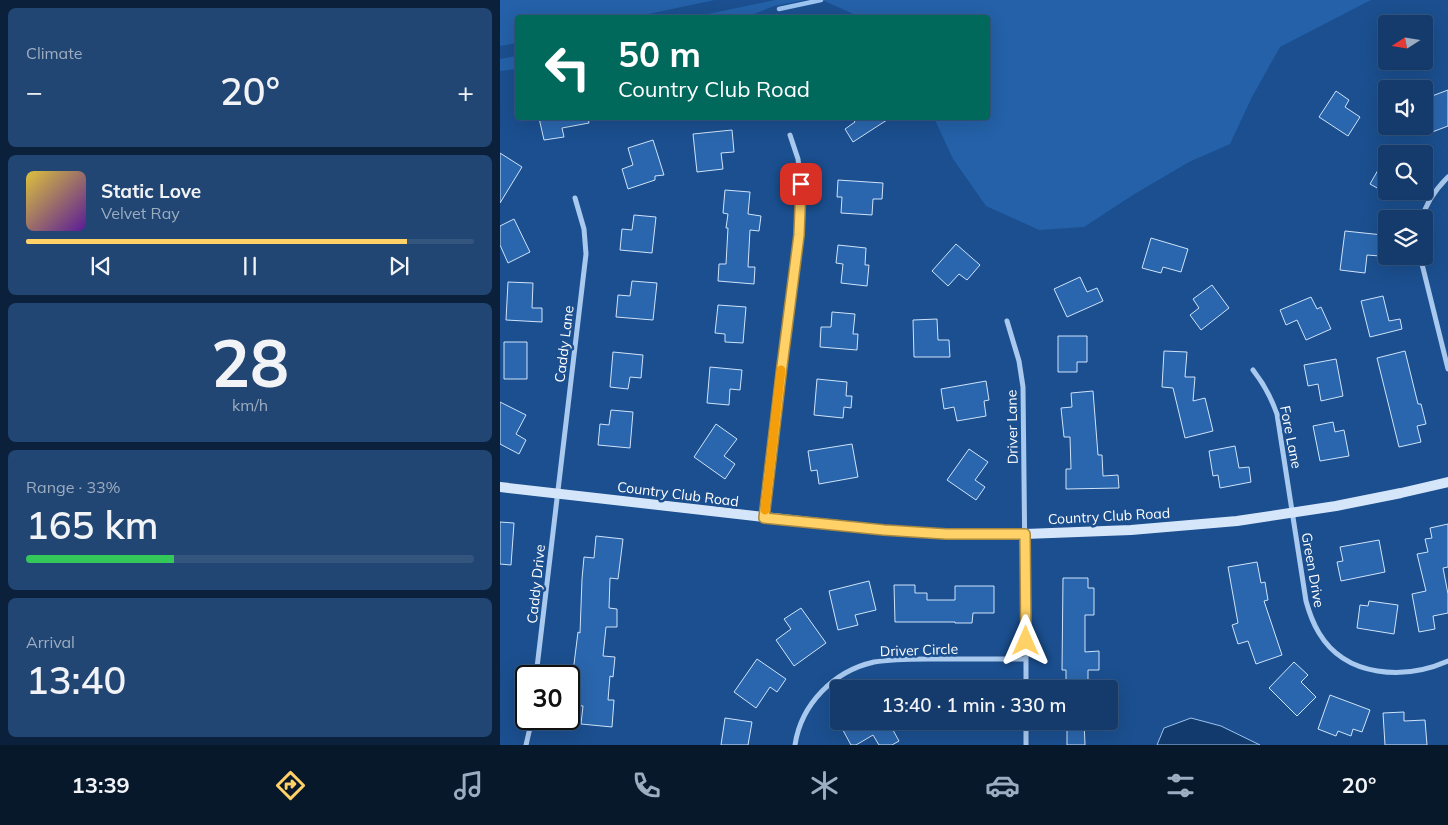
<!DOCTYPE html>
<meta charset="utf-8">
<style>
:root{--surface:#143b6b;--page:#214673;--text:#f1f3f6;--muted:#9dadc1;--line:#33557e;--accent:#ffd166}
body{margin:0;font-family:Mulish,sans-serif;background:var(--page);color:var(--text);height:100vh;display:flex;flex-direction:column;font-size:19px;white-space:nowrap}
*{box-sizing:border-box;margin:0}
p{font-size:16px;color:var(--muted)}
.icon{flex:none;width:28px;height:28px;fill:none;stroke:currentColor;stroke-width:2;stroke-linecap:round;stroke-linejoin:round}
.map{position:relative;flex:1;overflow:hidden}
.drawer{display:flex;flex-direction:column;gap:8px;padding:8px;background:#0b203b;width:500px}
.drawer>*{flex:none}
.guide{position:absolute;left:15px;top:15px;width:475px;height:105px;border-radius:5px;box-shadow:0 5px 20px #0002,0 0 0 1px var(--line);background:#00695c;color:#fff;overflow:hidden}
.needle{width:32px;rotate:258deg}
.fabs{position:absolute;left:878px;top:15px;display:grid;gap:10px}
.fabs a{display:grid;place-items:center;width:55px;height:55px;border-radius:5px;background:var(--surface);box-shadow:0 5px 20px #0002,0 0 0 1px var(--line);font-size:25px}
.speed{position:absolute;left:15px;top:665px;display:flex;gap:10px;font-size:25px;font-weight:700;text-align:center}
.speed>*{display:grid;place-content:center;width:65px;height:65px;border-radius:50%;background:var(--surface);box-shadow:0 5px 20px #0002,0 0 0 1px var(--line);line-height:1}
.speed .limit{border:2px solid #111;border-radius:8px;background:#fff;color:#111}
.pin{position:absolute;display:grid;place-items:center;width:42px;height:42px;color:#fff;margin:-21px;border-radius:10px;box-shadow:0 2px 8px #0006}
.me{position:absolute;width:55px;margin:-28px;rotate:0deg;stroke-linejoin:round;filter:drop-shadow(0 0 4px #0008)}
.turn{display:flex;align-items:center;gap:18px;height:105px;padding:0 20px;font-size:22px}
.turn .icon{width:65px;height:65px;stroke-width:2.5}
.turn b{display:block;font-size:35px;line-height:42px}
.big{font-size:38px;font-weight:600;line-height:1.1}
.drawer .tile{flex:1;display:flex;flex-direction:column;justify-content:center;gap:8px;min-width:0;padding:0 18px;border-radius:8px;background:var(--page)}
.drawer .dial{align-items:center;gap:0}
.dial b{font-size:65px;line-height:1}
.song{display:flex;align-items:center;gap:15px}
.cover{width:60px;height:60px;border-radius:8px;background:linear-gradient(135deg,hsl(50 70% 55%),hsl(270 70% 35%))}
.played{height:5px;border-radius:2px;background:linear-gradient(90deg,var(--accent) 85%,var(--line) 85%)}
.keys{display:flex;justify-content:space-around;direction:ltr}
.heat{display:flex;justify-content:space-between;align-items:center;font-size:28px;direction:ltr}
.charge{height:8px;border-radius:4px;background:linear-gradient(90deg,#34c759 33%,var(--line) 0)}
.trip{position:absolute;left:330px;top:680px;width:288px;height:50px;border-radius:5px;background:var(--surface);box-shadow:0 5px 20px #0002,0 0 0 1px var(--line);font-weight:600;line-height:50px;text-align:center}
.tab-bar{display:flex;height:80px;justify-content:space-around;align-items:center;background:#08182b;color:var(--muted)}
.tab-bar .icon{width:35px;height:35px}
.tab-bar .active{color:var(--accent)}
.tab-bar b{font-size:22px;color:var(--text)}
main{display:flex;flex:1;min-height:0}
.map>svg:first-child{display:block}
.green{fill:#2461a8}
.water{fill:#123a6d;stroke:#9cc4f0}
.lines{fill:none;stroke-linecap:round;stroke-linejoin:round}
.stream{stroke:#9cc4f0;stroke-width:4.5}
.building{fill:#2a66ad;stroke:#cfe3fa}
.street{stroke:#a9c9ee;stroke-width:5}
.secondary{stroke:#d6e6fa;stroke-width:10}
.route-casing{stroke:#a68842;stroke-width:12}
.route{stroke:#ffd166;stroke-width:9}
.slow{stroke:#f59e0b;stroke-width:9}
.labels{text-anchor:middle;dominant-baseline:central;stroke-width:5;stroke-linejoin:round;paint-order:stroke}
.street-label{font-size:14px;fill:#fff;stroke:#1b4f8f}
</style>
<main>
<section class="drawer">
<div class="tile"><p>Climate</p>
<div class="heat"><a>−</a><b class="big">20°</b><a>+</a></div>
</div>
<div class="tile">
<div class="song"><i class="cover"></i><div><b>Static Love</b><p>Velvet Ray</p></div></div>
<div class="played"></div>
<div class="keys"><svg class="icon" aria-label="previous" viewBox="0 0 24 24"><path d="M18 5L8 12l10 7zM5 5v14"/></svg><svg class="icon" aria-label="pause" viewBox="0 0 24 24"><path d="M8 5v14M16 5v14"/></svg><svg class="icon" aria-label="next" viewBox="0 0 24 24"><path d="M6 5l10 7-10 7zM19 5v14"/></svg></div>
</div>
<div class="tile dial"><b>28</b><p>km/h</p></div>
<div class="tile"><p>Range · 33%</p><b class="big">165 km</b><div class="charge"></div></div>
<div class="tile"><p>Arrival</p><b class="big">13:40</b></div>
</section>
<div class="map">
<svg width="948" height="745" viewBox="0 0 948 745">
<rect width="100%" height="100%" fill="#1b4f8f"/>
<!-- green -->
<path class="green" d="M0,0H215L134,17L18,18L17,43L0,46Z
M275,0H305L274,6L246,17H194Z
M322,0H871L780,47L752,97L730,144L689,162L633,195L584,227L539,230L486,206L453,159L434,118H488V18L360,17Z
M17,56V69L0,71V59Z"/>
<!-- water -->
<path class="water" d="M691,718L721,726L760,745H657L664,728Z"/>
<g class="lines">
<!-- stream -->
<path class="stream" d="M279,9L321,0"/>
</g>
<!-- building -->
<path class="building" d="M948,90V126L927,134L924,127V99Z
M836,91L849,100L845,107L860,117L848,136L819,117Z
M39,118H88L89,123L62,128L64,137L44,140Z
M352,118H390L353,142L345,129L355,122Z
M232,130L234,152L221,153L223,169L197,172L193,134Z
M153,140L164,175L155,176V180L128,189L122,169L133,165L128,148Z
M0,153L22,167L0,203Z
M886,156V193L870,184Z
M338,180L383,183L382,199H373L372,215L341,213L342,197H337Z
M225,190L250,192L248,214L261,216L259,231L250,230L248,267H255L254,284L218,281L219,264H226L228,228H226L228,214L223,213Z
M134,215L156,217L152,253L120,250L122,229L132,230Z
M14,219L30,252L8,263L0,245V226Z
M845,231L883,235L880,256L867,255L865,273L840,270Z
M651,238L688,249L681,272L663,267L661,273L642,268Z
M456,244L480,265L467,280L459,274L448,286L432,271Z
M338,245L366,248L365,265H369L367,286L341,283L343,264L336,263Z
M580,277L587,292L597,288L603,301L567,317L554,289Z
M132,281L157,283L153,320L116,317L118,295L130,296Z
M8,282L33,283L32,308H42V322L6,320Z
M712,285L729,308L701,330L690,315L699,308L693,299Z
M883,296L889,321L900,319L902,329L870,337L861,301Z
M811,297L817,309L821,307L831,329L806,340L797,320L786,325L780,310Z
M218,305L246,307L243,343L225,342V334L215,333Z
M332,312L355,314L353,334H358L357,350L320,347L321,327H331Z
M437,319L438,340H449L450,357H414L413,320Z
M558,336H587V362H577V372H558Z
M4,342H27V379H4Z
M664,351L687,352L685,377H695L693,401L705,398L713,431L685,438L673,388L662,387Z
M905,351L918,404H921L926,424L917,426L921,442L899,447L877,358Z
M113,352L143,355L141,378L130,377L128,389L110,387Z
M836,359L843,396L821,401L818,384L808,386L804,365Z
M210,367L242,370L240,390L230,389L229,405L207,403Z
M317,379L347,382L346,396H352L351,408L344,407L343,418L314,415Z
M486,381L489,400L484,401L486,416L457,421L454,407L444,409L441,389Z
M593,391L598,455H602L603,476L618,475L619,488L566,489V469H571L570,437H564L561,408L572,407L571,393Z
M0,402L26,415L16,434L26,440L19,454L0,444Z
M111,410L133,412L130,448L98,445L100,424L109,425Z
M833,422L835,432L844,430L849,456L820,461L813,426Z
M216,424L237,439L224,456L235,464L225,479L194,457Z
M352,444L358,477L319,484L317,470L311,471L308,451Z
M735,446L739,468L749,467L751,482L720,488L718,475L713,476L709,451Z
M469,449L488,462L475,480L485,487L476,500L447,480Z
M0,522L14,523L11,565L0,564Z
M948,524V567L943,568L948,594V613L933,616L935,629L919,632L912,594L926,591L917,554L928,552L925,539L932,538L930,528Z
M96,536L123,539L118,579L110,578L109,608L117,609V627H106L103,656L115,657L113,677L110,676L108,700H114L112,727L81,724L83,706L73,705L76,672H73L78,632L80,633L82,579L84,557L94,558Z
M879,540L885,572L841,581L837,562L843,561L840,547Z
M757,562L761,583L765,582L768,600L764,601L782,655L756,664L748,641L738,644L732,625L738,623L728,567Z
M563,578H588V588H594V615H585V652L599,651V670H588V689H566V670H562Z
M369,581L376,610L355,615L358,625L338,630L329,591Z
M394,585H415V593H427V600H455V586H494V613H473L472,623H455V622H395Z
M869,601L898,605L894,634L857,628L860,605L868,606Z
M301,608L326,643L294,666L276,640L291,629L284,619Z
M257,659L286,679L277,692L270,687L256,708L234,692Z
M794,662L808,675L801,682L816,697L797,716L769,688Z
M830,695L870,710L862,732L853,729L851,736L838,731L836,736L818,729Z
M904,712V721L925,720L927,745H885L883,713Z
M225,718L252,722L248,745H221Z
M338,721H388L399,741L392,745H379L373,735L356,745H351Z
M567,721H584L585,745H567Z"/>
<g class="lines">
<!-- street -->
<path class="street" d="M922,219C926,202 936,189 948,177
M920,256L948,369
M507,321L519,361L523,387L526,659
M753,370C764,384 771,397 777,414L806,601C809,612 813,623 819,633C846,678 905,680 948,661
M264,517L282,367L299,235L301,184L298,159L290,135
M36,676L86,254L84,229L75,198
M26,745L32,719
M295,745C301,704 334,671 374,662C397,658 423,659 446,659C473,659 500,659 526,659V689
M526,745V721"/>
<!-- secondary -->
<path class="secondary" d="M0,487L264,517L384,530L446,534H525L631,530L737,521L836,506L901,493L948,482"/>
</g>
<g class="lines">
<defs>
<path id="route" d="M301,184L299,235L282,366L264,518L384,530L446,534H525L526,641"/>
</defs>
<!-- route casing -->
<use href="#route" class="route-casing"/>
<!-- route -->
<use href="#route" class="route"/>
<!-- slow -->
<path class="slow" d="M265,510L281,370"/>
</g>
<g class="labels">
<!-- street labels -->
<g class="street-label">
<text transform="translate(64 344) rotate(-83)">Caddy Lane</text>
<text transform="translate(512 427) rotate(-91)">Driver Lane</text>
<text transform="translate(791 437) rotate(79)">Fore Lane</text>
<text transform="translate(178 494) rotate(7)">Country Club Road</text>
<text transform="translate(609 516) rotate(-3)">Country Club Road</text>
<text transform="translate(813 570) rotate(80)">Green Drive</text>
<text transform="translate(36 584) rotate(-84)">Caddy Drive</text>
<text transform="translate(419 650) rotate(-2)">Driver Circle</text>
</g>
</g>
</svg>
<div class="fabs">
<a><svg class="needle" viewBox="-14 -14 28 28"><path d="M0-13l5 13h-10z" fill="#e53935"/><path d="M0 13l5-13h-10z" fill="#9dadc1"/></svg></a>
<a><svg class="icon" aria-label="sound" viewBox="0 0 24 24"><path d="M4 9h4l5-4v14l-5-4H4zM17 9q2 3 0 6"/></svg></a>
<a><svg class="icon" aria-label="search" viewBox="0 0 24 24"><circle cx="10" cy="10" r="6"/><path d="M15 15l6 6"/></svg></a>
<a><svg class="icon" aria-label="layers" viewBox="0 0 24 24"><path d="M12 4l9 5-9 5-9-5zM3 14l9 5 9-5"/></svg></a>
</div>
<div class="speed"><div class="limit">30</div></div>
<div class="pin" style="left:301px;top:184px;background:#d93025"><svg class="icon" aria-label="arrive" viewBox="0 0 24 24"><path d="M6 21V4h12l-3 4 3 4H6"/></svg></div>
<svg class="me" style="left:526px;top:641px" viewBox="-20 -20 40 40"><path d="M0-17L14 15 0 8-14 15z" fill="#ffd166" stroke="#fff" stroke-width="4"/></svg>
<div class="trip">13:40 · 1 min · 330 m</div>
<div class="guide">
<div class="turn"><svg class="icon" aria-label="left" viewBox="0 0 24 24"><path d="M17 20v-9H6M10 6l-5 5 5 5"/></svg><div><b>50 m</b>Country Club Road</div></div>
</div>
</div>
</main>
<nav class="tab-bar">
<b>13:39</b>
<svg class="icon active" aria-label="directions" viewBox="0 0 24 24"><path d="M12 3l9 9-9 9-9-9zM9 14v-3h6M13 9l2 2-2 2"/></svg>
<svg class="icon" aria-label="music" viewBox="0 0 24 24"><path d="M9 18V5l10-2v13"/><circle cx="6" cy="18" r="3"/><circle cx="16" cy="16" r="3"/></svg>
<svg class="icon" aria-label="phone" viewBox="0 0 24 24"><path d="M5 4h4l2 5-3 2q2 4 5 5l2-3 5 2v4C11 20 4 13 5 4z"/></svg>
<svg class="icon" aria-label="climate" viewBox="0 0 24 24"><path d="M12 3v18M4 7l16 10M4 17L20 7"/></svg>
<svg class="icon" aria-label="car" viewBox="0 0 24 24"><path d="M5 17H2v-5l4-1 3-4h7l3 4 3 1v5h-3M9 17h6M6 11h13"/><circle cx="7" cy="17" r="2"/><circle cx="17" cy="17" r="2"/></svg>
<svg class="icon" aria-label="filters" viewBox="0 0 24 24"><path d="M4 7h16M4 17h16"/><circle cx="9" cy="7" r="2"/><circle cx="15" cy="17" r="2"/></svg>
<b>20°</b>
</nav>
